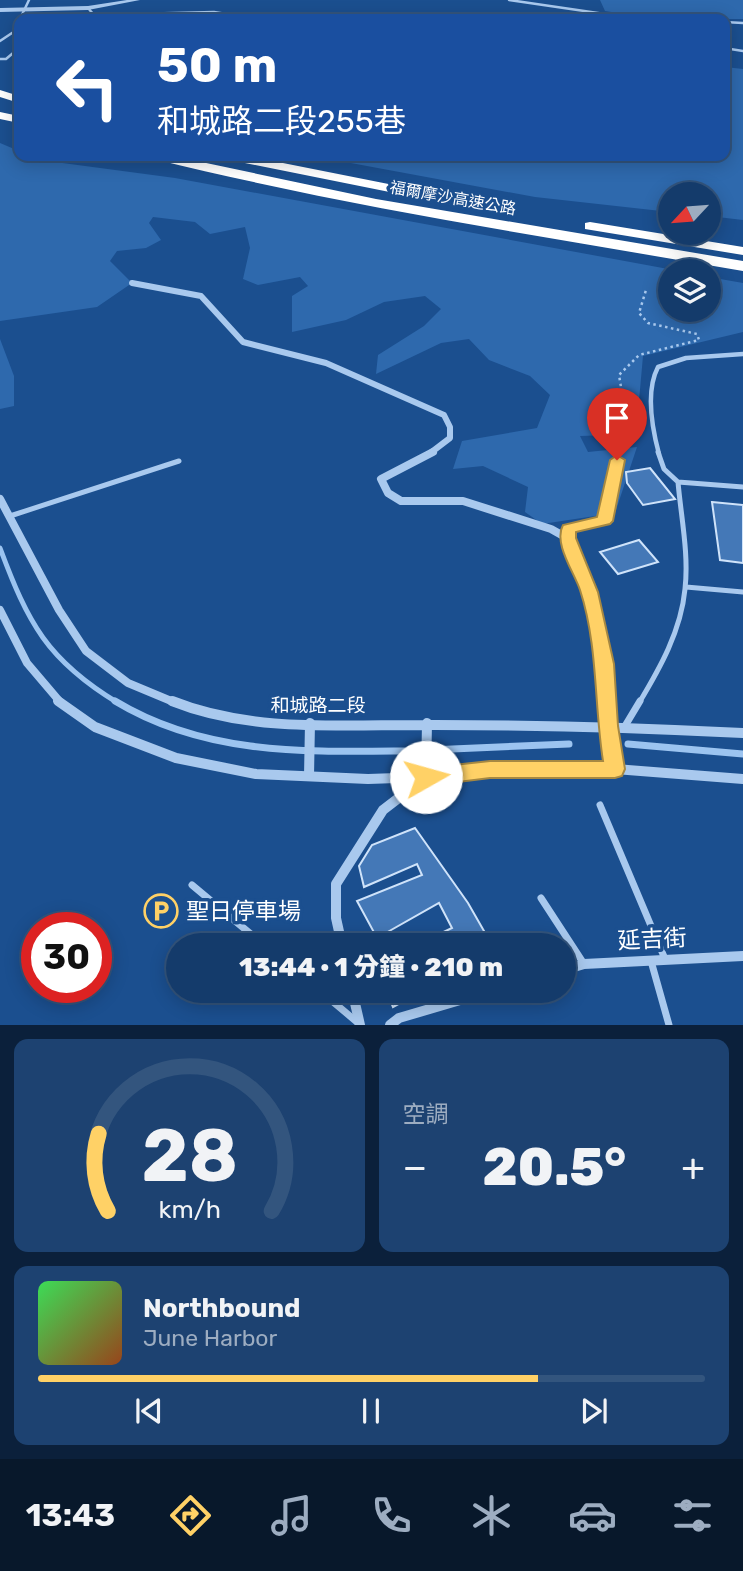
<!DOCTYPE html>
<html lang="zh-TW">
<meta charset="utf-8">
<style>
:root{--surface:#143b6b;--page:#1d4271;--text:#f1f3f6;--muted:#9dadc1;--line:#33557e;--accent:#ffd166}
body{margin:0;font-family:Rubik,"Noto Sans TC",sans-serif;background:var(--page);color:var(--text);height:100vh;display:flex;flex-direction:column;font-size:26px;white-space:nowrap}
*{box-sizing:border-box;margin:0}
p{font-size:23px;color:var(--muted)}
.icon{flex:none;width:38px;height:38px;fill:none;stroke:currentColor;stroke-width:2;stroke-linecap:round;stroke-linejoin:round}
.map{position:relative;height:1025px;overflow:hidden}
.sheet{display:flex;flex-direction:column;gap:14px;padding:14px;background:#0b203b;flex:1}
.sheet>*{flex:none}
.guide{position:absolute;left:14px;top:14px;width:716px;height:147px;border-radius:14px;box-shadow:0 4px 18px #0003,0 0 0 2px var(--line);background:#1a4fa0;color:#fff;overflow:hidden}
.needle{width:46px;rotate:244deg}
.controls{position:absolute;left:658px;top:182px;display:grid;gap:14px}
.controls a{display:grid;place-items:center;width:63px;height:63px;border-radius:50%;background:var(--surface);box-shadow:0 4px 18px #0003,0 0 0 2px var(--line);font-size:35px}
.speed{position:absolute;left:21px;top:912px;display:flex;gap:14px;font-size:35px;font-weight:700;text-align:center}
.speed>*{display:grid;place-content:center;width:91px;height:91px;border-radius:50%;background:var(--surface);box-shadow:0 4px 18px #0003,0 0 0 2px var(--line);line-height:1}
.speed .limit{border:10px solid #d22;background:#fff;color:#111}
.pin{position:absolute;display:grid;place-items:center;width:60px;height:60px;color:#fff;margin:-72px -30px;border-radius:50% 50% 50% 0;rotate:-45deg;box-shadow:0 0 7px #0007}
.pin .icon{rotate:45deg}
.me{position:absolute;width:77px;margin:-38px;rotate:83deg;stroke-linejoin:round;filter:drop-shadow(0 0 5px #0008)}
.turn{display:flex;align-items:center;gap:24px;height:147px;padding:0 28px;font-size:32px}
.turn .icon{width:91px;height:91px;stroke-width:2.5}
.turn b{display:block;font-size:49px;line-height:60px}
.big{font-size:52px;font-weight:800;line-height:1.1}
.sheet .widget{flex:1;display:flex;flex-direction:column;justify-content:center;gap:10px;min-width:0;padding:0 24px;border-radius:14px;background:var(--page)}
.sheet .dial{align-items:center;gap:0}
.dial svg{height:182px;overflow:visible;fill:none;stroke:var(--line);stroke-width:7;stroke-linecap:round;text-anchor:middle}
.dial text{fill:var(--text);stroke:none}
.song{display:flex;align-items:center;gap:21px}
.cover{width:84px;height:84px;border-radius:10px;background:linear-gradient(135deg,hsl(130 70% 55%),hsl(20 70% 35%))}
.played{height:7px;border-radius:4px;background:linear-gradient(90deg,var(--accent) 75%,var(--line) 75%)}
.keys{display:flex;justify-content:space-around;direction:ltr}
.heat{display:flex;justify-content:space-between;align-items:center;font-size:38px;direction:ltr}
.sheet .tiles{flex:1;display:grid;gap:14px;grid-template-columns:1fr 1fr}
.widget:last-child{grid-column:span 2}
.trip{position:absolute;left:166px;top:933px;width:410px;height:70px;border-radius:35px;background:var(--surface);box-shadow:0 4px 18px #0003,0 0 0 2px var(--line);font-weight:800;line-height:70px;text-align:center}
.menu{display:flex;height:112px;justify-content:space-around;align-items:center;background:#08182b;color:var(--muted)}
.menu .icon{width:49px;height:49px}
.menu .current{color:var(--accent)}
.menu b{font-size:32px;color:var(--text)}
.map>svg:first-child{display:block}
.green{fill:#2e69ad}
.lines{fill:none;stroke-linecap:round;stroke-linejoin:round}
.stream-far1{stroke:#9cc4f0;stroke-width:5}
.stream{stroke:#9cc4f0;stroke-width:7}
.building{fill:#4478b7;stroke:#cfe3fa;stroke-width:2}
.path{stroke:#a9c9ee;stroke-width:2.5;stroke-dasharray:2.5 3.5;stroke-linecap:butt}
.service-far3{stroke:#a9c9ee;stroke-width:2.5}
.service-far2{stroke:#a9c9ee;stroke-width:4.5}
.service-far1{stroke:#a9c9ee;stroke-width:5}
.service{stroke:#a9c9ee;stroke-width:7}
.minor-far2{stroke:#a9c9ee;stroke-width:6}
.minor-far1{stroke:#a9c9ee;stroke-width:8}
.minor{stroke:#a9c9ee;stroke-width:10}
.tertiary{fill:#a9c9ee;fill-rule:evenodd}
.motorway{fill:#fff;fill-rule:evenodd}
.minor-bridge{stroke:#a9c9ee;stroke-width:10}
.route{fill:#ffd166;stroke:#a68842;stroke-width:2}
.labels{text-anchor:middle;dominant-baseline:central;stroke-width:7;stroke-linejoin:round;paint-order:stroke}
.far-street-label{font-size:16px;fill:#fff;stroke:#1b4f8f}
.street-label{font-size:19px;fill:#fff;stroke:#1b4f8f}
.near-poi-label{font-size:23px;fill:#fff;stroke:#1b4f8f;text-anchor:start}
.near-street-label{font-size:23px;fill:#fff;stroke:#1b4f8f}
</style>
<div class="map">
<svg width="743" height="1025" viewBox="0 0 743 1025">
<rect width="100%" height="100%" fill="#1b4f8f"/>
<!-- green -->
<path class="green" d="M600,0H743V19H657L605,11Z
M725,67L743,69V220L709,216V194H670V212L535,197L313,156H724Z
M0,143L19,151V156L40,160L175,178L679,271H670V310H709V277L743,283V332L643,356L636,434L580,436L588,452L637,447L615,513L542,524L525,512L528,487L483,466L453,469L462,441L537,428L550,395L530,376L489,360L469,339L441,343L376,374L378,355L424,326L441,309L425,296L384,302L346,320L292,332V296L308,286L300,277L258,285L243,279L250,248L245,227L210,234L195,222L153,217L149,223L161,240L146,248L117,251L110,261L132,283L97,307L0,321Z
M0,339L14,376V406L0,409Z"/>
<g class="lines">
<!-- stream-far1 -->
<path class="stream-far1" d="M0,548C28,623 47,660 118,703"/>
<!-- stream -->
<path class="stream" d="M115,701C204,755 304,752 404,751
M628,744L743,754
M429,750L569,744"/>
</g>
<!-- building -->
<path class="building" d="M650,468L675,499L643,505L627,483L626,472Z
M712,502L743,505V563L720,560Z
M639,540L658,562L618,574L600,552Z
M415,828L468,903L492,945H416L452,928L439,903L377,938L357,901L422,875L417,864L364,887L359,866L372,845Z
M386,990H424L393,1007Z"/>
<g class="lines">
<!-- path -->
<path class="path" d="M619,451L626,417L619,375L639,355L699,340L697,334L648,323L639,313L646,290"/>
<!-- service-far3 -->
<path class="service-far3" d="M509,0L639,19
M88,8L94,15L214,12L257,19
M20,19L29,0
M724,22L743,23
M0,41L18,29L19,25
M724,48L743,51
M0,59H6L19,48"/>
<!-- service-far2 -->
<path class="service-far2" d="M659,454C652,428 645,392 658,367L686,358L743,354"/>
<!-- service-far1 -->
<path class="service-far1" d="M678,482L743,487
M10,516L179,461
M567,538L568,529L605,521L617,460
M686,587L743,592
M639,703C660,668 681,631 685,589C689,554 681,517 678,482L664,469L658,452"/>
<!-- service -->
<path class="service" d="M625,726L640,701
M600,805L665,959
M192,885L264,945
M541,898L584,964
M651,961L669,1025
M319,990L357,1022"/>
<!-- minor-far2 -->
<path class="minor-far2" d="M132,283L201,296L243,342L326,363L444,415L450,427V438L429,454"/>
<!-- minor-far1 -->
<path class="minor-far1" d="M433,452L381,479L388,493L401,501H463L551,529L567,538L589,592L604,664L607,703
M0,499L59,610L86,651L128,683L176,703
M0,610L27,663L61,703"/>
<!-- minor -->
<path class="minor" d="M58,701L95,727L176,758L256,774L368,779L426,777L490,769H615L743,779
M172,701C254,734 348,724 435,725C538,725 640,728 743,733
M606,701L615,769
M342,945L336,918V884L383,810L426,777L427,723
M564,970L584,964L743,956
M352,990L360,1025
M390,1025L399,1018L494,990"/>
<!-- tertiary -->
<path class="tertiary" d="M127,0H140L88,10L0,12V8L88,6Z"/>
<!-- motorway -->
<path class="motorway" d="M0,90L19,96V103L0,97Z
M0,112L19,116V123L0,119Z
M152,156H173L376,199L743,261V271C546,237 348,207 154,159Z
M224,156H248L489,204L496,208L489,212L230,160Z
M590,222L743,247V255L585,229V223Z"/>
<!-- minor-bridge -->
<path class="minor-bridge" d="M309,776L310,723"/>
</g>
<!-- route -->
<path class="route" d="M617,455L625,460L613,521L610,524L576,532V538L598,592L614,664L618,726L625,769L622,776L615,778H490L426,786L419,784L416,777L419,771L426,768L490,761H603C594,704 598,645 580,590C574,572 553,543 563,525L597,517L610,460Z"/>
<!-- icons -->
<defs>
<symbol id="parking-ring" viewBox="-11 -11 22 22"><circle r="9.5" fill="#1b4f8f" stroke="#ffd166" stroke-width="1.5"/><path d="M-3.5-5.5H1a3.5 3.5 0 0 1 0 7H-1V5.5H-3.5ZM-1-3.4V-.6H.8a1.4 1.4 0 0 0 0-2.8Z" fill="#ffd166"/></symbol>
</defs>
<g fill-rule="evenodd">
<use href="#parking-ring" x="142" y="892" width="38" height="38"/>
</g>
<g class="labels">
<!-- far-street labels -->
<g class="far-street-label">
<text transform="translate(453 198) rotate(10)">福爾摩沙高速公路</text>
</g>
<!-- street labels -->
<g class="street-label">
<text x="318" y="705">和城路二段</text>
</g>
<!-- near-poi labels -->
<g class="near-poi-label">
<text x="186" y="911">聖日停車場</text>
</g>
<!-- near-street labels -->
<g class="near-street-label">
<text transform="translate(652 939) rotate(-3)">延吉街</text>
</g>
</g>
</svg>
<div class="controls">
<a><svg class="needle" viewBox="-14 -14 28 28"><path d="M0-13l5 13h-10z" fill="#e53935"/><path d="M0 13l5-13h-10z" fill="#9dadc1"/></svg></a>
<a><svg class="icon" aria-label="layers" viewBox="0 0 24 24"><path d="M12 4l9 5-9 5-9-5zM3 14l9 5 9-5"/></svg></a>
</div>
<div class="speed"><div class="limit">30</div></div>
<div class="pin" style="left:617px;top:460px;background:#d93025"><svg class="icon" aria-label="arrive" viewBox="0 0 24 24"><path d="M6 21V4h12l-3 4 3 4H6"/></svg></div>
<svg class="me" style="left:426px;top:777px" viewBox="-20 -20 40 40"><circle r="19" fill="#fff"/><path d="M0-13L10 11 0 6-10 11z" fill="#ffd166"/></svg>
<div class="trip">13:44 · 1 分鐘 · 210 m</div>
<div class="guide">
<div class="turn"><svg class="icon" aria-label="left" viewBox="0 0 24 24"><path d="M17 20v-9H6M10 6l-5 5 5 5"/></svg><div><b>50 m</b>和城路二段255巷</div></div>
</div>
</div>
<section class="sheet">
<div class="tiles">
<div class="widget dial"><svg viewBox="0 0 100 80">
<path d="M14 69A42 42 0 1 1 86 69"/>
<path d="M14 69A42 42 0 0 1 10 35" stroke="#ffd166"/>
<text x="50" y="56" font-size="32" font-weight="700">28</text>
<text x="50" y="72" font-size="11">km/h</text>
</svg></div>
<div class="widget"><p>空調</p>
<div class="heat"><a>−</a><b class="big">20.5°</b><a>+</a></div>
</div>
<div class="widget">
<div class="song"><i class="cover"></i><div><b>Northbound</b><p>June Harbor</p></div></div>
<div class="played"></div>
<div class="keys"><svg class="icon" aria-label="previous" viewBox="0 0 24 24"><path d="M18 5L8 12l10 7zM5 5v14"/></svg><svg class="icon" aria-label="pause" viewBox="0 0 24 24"><path d="M8 5v14M16 5v14"/></svg><svg class="icon" aria-label="next" viewBox="0 0 24 24"><path d="M6 5l10 7-10 7zM19 5v14"/></svg></div>
</div>
</div>
</section>
<nav class="menu">
<b>13:43</b>
<svg class="icon current" aria-label="directions" viewBox="0 0 24 24"><path d="M12 3l9 9-9 9-9-9zM9 14v-3h6M13 9l2 2-2 2"/></svg>
<svg class="icon" aria-label="music" viewBox="0 0 24 24"><path d="M9 18V5l10-2v13"/><circle cx="6" cy="18" r="3"/><circle cx="16" cy="16" r="3"/></svg>
<svg class="icon" aria-label="phone" viewBox="0 0 24 24"><path d="M5 4h4l2 5-3 2q2 4 5 5l2-3 5 2v4C11 20 4 13 5 4z"/></svg>
<svg class="icon" aria-label="climate" viewBox="0 0 24 24"><path d="M12 3v18M4 7l16 10M4 17L20 7"/></svg>
<svg class="icon" aria-label="car" viewBox="0 0 24 24"><path d="M5 17H2v-5l4-1 3-4h7l3 4 3 1v5h-3M9 17h6M6 11h13"/><circle cx="7" cy="17" r="2"/><circle cx="17" cy="17" r="2"/></svg>
<svg class="icon" aria-label="filters" viewBox="0 0 24 24"><path d="M4 7h16M4 17h16"/><circle cx="9" cy="7" r="2"/><circle cx="15" cy="17" r="2"/></svg>
</nav>
